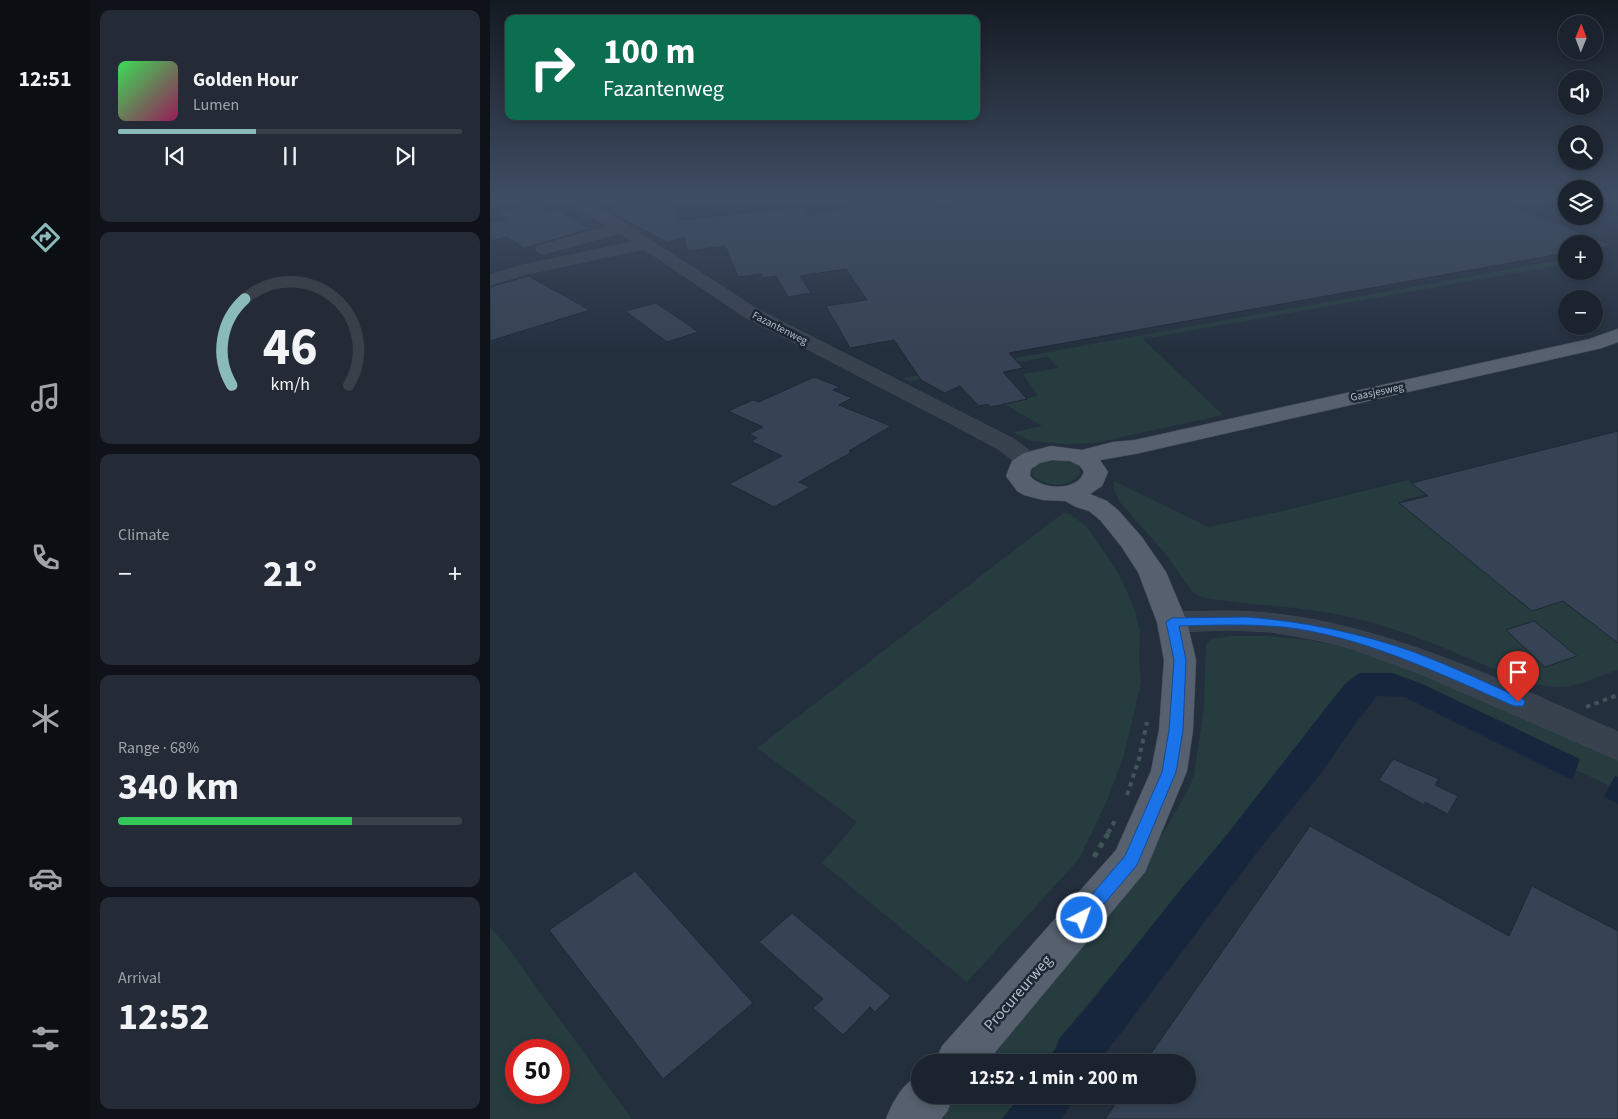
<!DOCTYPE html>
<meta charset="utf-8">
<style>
:root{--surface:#1b232e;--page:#242b36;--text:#f1f3f6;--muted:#a0a4aa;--line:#39404a;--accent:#8bbbb9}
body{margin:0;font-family:"Source Sans 3",sans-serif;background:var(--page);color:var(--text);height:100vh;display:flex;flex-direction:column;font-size:19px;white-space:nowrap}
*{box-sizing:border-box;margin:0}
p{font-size:16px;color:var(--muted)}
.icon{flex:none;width:28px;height:28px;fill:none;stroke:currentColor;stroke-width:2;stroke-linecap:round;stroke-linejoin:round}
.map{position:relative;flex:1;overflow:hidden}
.sheet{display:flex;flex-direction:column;gap:10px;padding:10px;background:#0f1319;width:400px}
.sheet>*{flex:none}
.top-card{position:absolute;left:15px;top:15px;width:475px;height:105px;border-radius:10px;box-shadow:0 2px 8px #0003,0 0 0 1px var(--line);background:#0b6e4f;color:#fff;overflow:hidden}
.needle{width:32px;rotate:1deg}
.buttons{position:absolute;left:1068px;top:15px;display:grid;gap:10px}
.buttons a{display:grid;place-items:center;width:45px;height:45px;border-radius:50%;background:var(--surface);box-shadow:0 2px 8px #0003,0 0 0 1px var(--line);font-size:25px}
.speed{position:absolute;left:15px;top:1039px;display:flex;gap:10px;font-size:25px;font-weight:700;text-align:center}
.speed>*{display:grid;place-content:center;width:65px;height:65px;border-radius:50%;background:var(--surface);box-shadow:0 2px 8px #0003,0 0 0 1px var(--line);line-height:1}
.speed .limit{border:8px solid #d22;background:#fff;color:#111}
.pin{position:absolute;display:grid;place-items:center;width:42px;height:42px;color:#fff;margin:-51px -21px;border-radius:50% 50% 50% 0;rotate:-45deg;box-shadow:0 0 5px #0007}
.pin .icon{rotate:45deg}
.me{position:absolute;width:55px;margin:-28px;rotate:41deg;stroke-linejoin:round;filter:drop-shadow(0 0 4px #0008)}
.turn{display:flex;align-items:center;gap:18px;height:105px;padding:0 15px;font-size:22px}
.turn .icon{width:65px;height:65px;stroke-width:2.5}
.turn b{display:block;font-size:35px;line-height:42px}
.big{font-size:38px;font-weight:700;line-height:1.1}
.sheet .tile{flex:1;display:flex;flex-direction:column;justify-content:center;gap:8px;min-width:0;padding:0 18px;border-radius:10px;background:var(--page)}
.sheet .dial{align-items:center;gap:0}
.dial svg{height:130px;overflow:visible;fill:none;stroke:var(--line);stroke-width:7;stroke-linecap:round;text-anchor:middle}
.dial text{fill:var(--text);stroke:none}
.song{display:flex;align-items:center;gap:15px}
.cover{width:60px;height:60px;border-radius:8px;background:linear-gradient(135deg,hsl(130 70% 55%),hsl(330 70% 35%))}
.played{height:5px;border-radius:2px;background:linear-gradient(90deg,var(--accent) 40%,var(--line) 40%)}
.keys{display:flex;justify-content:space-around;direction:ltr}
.heat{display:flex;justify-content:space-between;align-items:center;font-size:28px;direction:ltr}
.charge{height:8px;border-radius:4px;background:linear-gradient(90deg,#34c759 68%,var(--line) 0)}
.trip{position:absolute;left:421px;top:1054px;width:285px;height:50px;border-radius:25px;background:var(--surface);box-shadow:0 2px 8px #0003,0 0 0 1px var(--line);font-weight:700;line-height:50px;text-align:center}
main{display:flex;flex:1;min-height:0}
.tab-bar{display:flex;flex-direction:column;width:90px;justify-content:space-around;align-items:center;background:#0b0e12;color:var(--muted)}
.tab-bar .icon{width:35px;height:35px}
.tab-bar .on{color:var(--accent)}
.tab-bar b{font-size:22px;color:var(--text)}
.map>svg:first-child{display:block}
.green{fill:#263c3f;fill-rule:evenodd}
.water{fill:#17263c}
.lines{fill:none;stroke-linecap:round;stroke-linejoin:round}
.stream{stroke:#17263c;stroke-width:4}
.building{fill:#364354;stroke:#1f2835}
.minor-casing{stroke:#414a57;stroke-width:1}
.major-casing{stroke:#414a57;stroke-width:1}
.path-far1{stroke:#3f5557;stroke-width:4;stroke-dasharray:4.5 4.5;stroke-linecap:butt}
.path{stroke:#3f5557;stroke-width:5;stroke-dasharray:5.5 5.5;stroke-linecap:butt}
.minor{fill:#38414e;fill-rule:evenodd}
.major{fill:#56606e;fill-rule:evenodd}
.route{fill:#1a73e8;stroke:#114b97}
.labels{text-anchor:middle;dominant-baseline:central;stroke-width:5;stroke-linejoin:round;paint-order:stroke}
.far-street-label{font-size:11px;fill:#b4bcc9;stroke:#1d2633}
.near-street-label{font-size:16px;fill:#b4bcc9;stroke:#1d2633}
</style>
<main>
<nav class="tab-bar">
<b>12:51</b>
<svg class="icon on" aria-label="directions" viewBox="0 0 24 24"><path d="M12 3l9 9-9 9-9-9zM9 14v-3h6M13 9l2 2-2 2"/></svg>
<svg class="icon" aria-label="music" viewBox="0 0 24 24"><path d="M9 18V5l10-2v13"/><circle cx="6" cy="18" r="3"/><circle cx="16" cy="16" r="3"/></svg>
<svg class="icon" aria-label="phone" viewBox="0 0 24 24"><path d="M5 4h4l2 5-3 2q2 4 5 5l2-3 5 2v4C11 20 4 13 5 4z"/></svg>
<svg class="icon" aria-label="climate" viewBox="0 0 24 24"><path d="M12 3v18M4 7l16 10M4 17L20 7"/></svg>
<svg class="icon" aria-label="car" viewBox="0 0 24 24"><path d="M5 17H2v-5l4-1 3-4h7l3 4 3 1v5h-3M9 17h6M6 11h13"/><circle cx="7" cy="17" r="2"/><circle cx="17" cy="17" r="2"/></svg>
<svg class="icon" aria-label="filters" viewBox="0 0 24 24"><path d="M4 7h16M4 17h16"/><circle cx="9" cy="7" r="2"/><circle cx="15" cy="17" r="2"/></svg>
</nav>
<section class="sheet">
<div class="tile">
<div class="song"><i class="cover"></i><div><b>Golden Hour</b><p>Lumen</p></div></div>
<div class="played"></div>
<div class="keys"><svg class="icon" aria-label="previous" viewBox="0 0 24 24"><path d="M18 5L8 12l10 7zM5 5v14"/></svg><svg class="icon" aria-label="pause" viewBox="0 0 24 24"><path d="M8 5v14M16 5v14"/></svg><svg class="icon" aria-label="next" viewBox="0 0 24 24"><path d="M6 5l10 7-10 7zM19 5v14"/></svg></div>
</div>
<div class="tile dial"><svg viewBox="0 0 100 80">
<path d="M14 69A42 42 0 1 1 86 69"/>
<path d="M14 69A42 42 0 0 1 22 16" stroke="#8bbbb9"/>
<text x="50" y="56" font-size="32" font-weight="700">46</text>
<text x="50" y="72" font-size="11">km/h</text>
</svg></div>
<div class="tile"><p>Climate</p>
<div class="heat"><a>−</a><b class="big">21°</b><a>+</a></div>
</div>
<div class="tile"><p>Range · 68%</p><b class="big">340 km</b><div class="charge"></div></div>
<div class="tile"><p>Arrival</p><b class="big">12:52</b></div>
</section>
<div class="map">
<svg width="1128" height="1119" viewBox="0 0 1128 1119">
<rect width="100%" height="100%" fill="#242f3e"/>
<!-- green -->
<path class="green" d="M1076,259V264L1066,266L653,339L733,415L605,443L578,444L540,441L523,432L552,426L513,403L548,396L533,374L568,368L558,357L420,381L413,378Z
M563,459C614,461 582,496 551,481C530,471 552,461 563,459Z
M918,480L937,494L913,500L1044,608L1074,599L1128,641V670C1110,675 1089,687 1070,687C1042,687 1015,673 990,663C950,646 910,629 868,619C816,606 763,606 710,597L702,591L674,552L629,501L624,489V481L718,527L797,510Z
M573,513L580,514L597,527L629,574L638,594L645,611L650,632L649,656L651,683L634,755L616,803L589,859L477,982L332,863L367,822L267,748Z
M740,636H777L819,640L878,652L1128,756V777L1125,776L1120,786L1086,770L1090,759L902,673H879L854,685L732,841L569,1039L566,1048L556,1062H494L666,845L698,790L704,775L714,707L716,644L721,639Z
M0,927L15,944L142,1119H0ZM26,1050H69V1092H26Z
M465,1095H531L512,1119H446Z"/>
<!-- water -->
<path class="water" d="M869,673H902L930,683L1090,759L1082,780L915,697L887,696L868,720L831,773L771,847L609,1062H556L566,1048L569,1039L599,1005L691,889L732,841L854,685Z
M1125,776L1128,777V804L1114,797Z
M531,1095H587L571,1119H512Z"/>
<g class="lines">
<!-- stream -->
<path class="stream" d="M40,195L42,196"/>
</g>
<!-- building -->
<path class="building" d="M156,195H177L190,220L312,207L319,216L334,211L364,208L361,204L396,200L393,197L410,195H433L448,209L560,195H994L1122,245L1104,248V244H1076V253L519,353L533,368L513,372L537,399L501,407L498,404L489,406L470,386L455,393L431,380L404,340L360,348L336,306L377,300L356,269L310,276L321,293L298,297L286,276L273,278L271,274L248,277L235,246L197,251L194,237L177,242L127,216L123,205L152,200Z
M44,204L56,211L67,209L100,229L34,248L17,237L0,241V222L17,219L7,212Z
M38,276L100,310L0,341V287Z
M166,303L193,321L208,332L177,342L135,311Z
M324,377L350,387L343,390L362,398L349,405L401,426L359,451L362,452L309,482L320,487L284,507L239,484L292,456L261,441L267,438L259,434L273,427L238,411L263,400L269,402Z
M1128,431V643L1073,601L1042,611L909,503L938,496L921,483Z
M1044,621L1087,656L1055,667L1016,630Z
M903,759L949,779L945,785L968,796L958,814L935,802L934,805L889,780Z
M820,826L1019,936L1042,886L1128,931V1119H615L632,1095H698V1062H655Z
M145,871L263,1003L173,1079L59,930Z
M302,913L401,996L385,1012L380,1007L353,1035L323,1008L333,999L269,942Z"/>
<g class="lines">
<defs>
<path id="minor" d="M68,195H85L94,200L125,195H154L152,198L147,199L106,206L131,221L267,309L524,439L545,455L549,460L545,465L537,467L529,465L508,449L473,430L255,317L154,249L37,274L0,285V275L33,265L143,242L130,233L54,254L48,252L46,249L48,246L119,226L85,208Z
M739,611C872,612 1008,679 1128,732V760L931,674L860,648L822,639L782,632L739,630L682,632L671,629L667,622L671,615L682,612Z"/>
<path id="major" d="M1128,329V342L1112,348L645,454L610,460L618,472L612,486L600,494L617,501L628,510L651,536L676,572L697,622L706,660L703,730L697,771L655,872L497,1062H445L452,1046L626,850L661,771L669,730L674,660L667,622L648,572L631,546L610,520L599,511L586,507L575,501L553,500L534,495L527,491L516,476L522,461L534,453L561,446L592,450L623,442L645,440L1099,339ZM562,460L580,461L590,466L594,472C587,492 552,490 540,476L541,469L550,463Z
M430,1075V1095H464L457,1112L451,1119H396C402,1103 413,1082 430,1075Z"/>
</defs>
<!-- minor casing -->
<use href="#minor" class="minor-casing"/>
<!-- major casing -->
<use href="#major" class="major-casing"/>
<!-- path-far1 -->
<path class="path-far1" d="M1096,707L1128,695
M637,795L649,759L657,722
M618,833L626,819"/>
<!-- path -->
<path class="path" d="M604,857L619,832"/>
<!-- minor -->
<use href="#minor" class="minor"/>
<!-- major -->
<use href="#major" class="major"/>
</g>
<!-- sky -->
<linearGradient id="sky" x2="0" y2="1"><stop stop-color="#141a22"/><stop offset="0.56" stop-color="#3f4d63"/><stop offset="1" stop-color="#3f4d63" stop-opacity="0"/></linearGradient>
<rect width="1128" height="351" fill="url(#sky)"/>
<!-- route -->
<path class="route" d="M756,617C813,621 870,633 924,652C961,666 997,683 1033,699L1035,702L1033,706H1024C950,674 873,636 793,627C758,624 724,625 689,626L696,660L693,730L686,772L647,865L598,923L592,926L586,923L583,918L586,913L635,856L672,772L679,730L684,660L676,622L682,618Z"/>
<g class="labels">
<!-- far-street labels -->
<g class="far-street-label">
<text transform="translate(290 328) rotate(27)">Fazantenweg</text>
<text transform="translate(887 392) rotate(-12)">Gaasjesweg</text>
</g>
<!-- near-street labels -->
<g class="near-street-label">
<text transform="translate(528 993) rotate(-49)">Procureurweg</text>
</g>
</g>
</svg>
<div class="buttons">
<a><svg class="needle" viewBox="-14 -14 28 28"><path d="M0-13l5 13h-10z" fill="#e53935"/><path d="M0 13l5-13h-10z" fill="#a0a4aa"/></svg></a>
<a><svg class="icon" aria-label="sound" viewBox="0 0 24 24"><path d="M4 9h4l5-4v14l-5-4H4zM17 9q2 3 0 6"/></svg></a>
<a><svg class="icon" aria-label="search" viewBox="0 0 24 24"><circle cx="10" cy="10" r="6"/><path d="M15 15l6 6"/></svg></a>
<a><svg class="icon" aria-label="layers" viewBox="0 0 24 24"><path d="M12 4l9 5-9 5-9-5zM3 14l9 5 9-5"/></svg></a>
<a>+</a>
<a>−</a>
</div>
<div class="speed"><div class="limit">50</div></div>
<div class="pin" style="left:1028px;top:702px;background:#d93025"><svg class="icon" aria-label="arrive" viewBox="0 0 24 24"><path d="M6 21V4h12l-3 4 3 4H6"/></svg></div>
<svg class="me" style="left:592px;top:918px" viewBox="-20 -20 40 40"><circle r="17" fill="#1a73e8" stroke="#fff" stroke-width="3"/><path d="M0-11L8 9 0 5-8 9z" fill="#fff"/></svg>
<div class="trip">12:52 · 1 min · 200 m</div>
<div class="top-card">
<div class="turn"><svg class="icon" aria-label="right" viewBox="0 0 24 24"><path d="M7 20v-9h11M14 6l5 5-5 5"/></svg><div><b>100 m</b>Fazantenweg</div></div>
</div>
</div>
</main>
